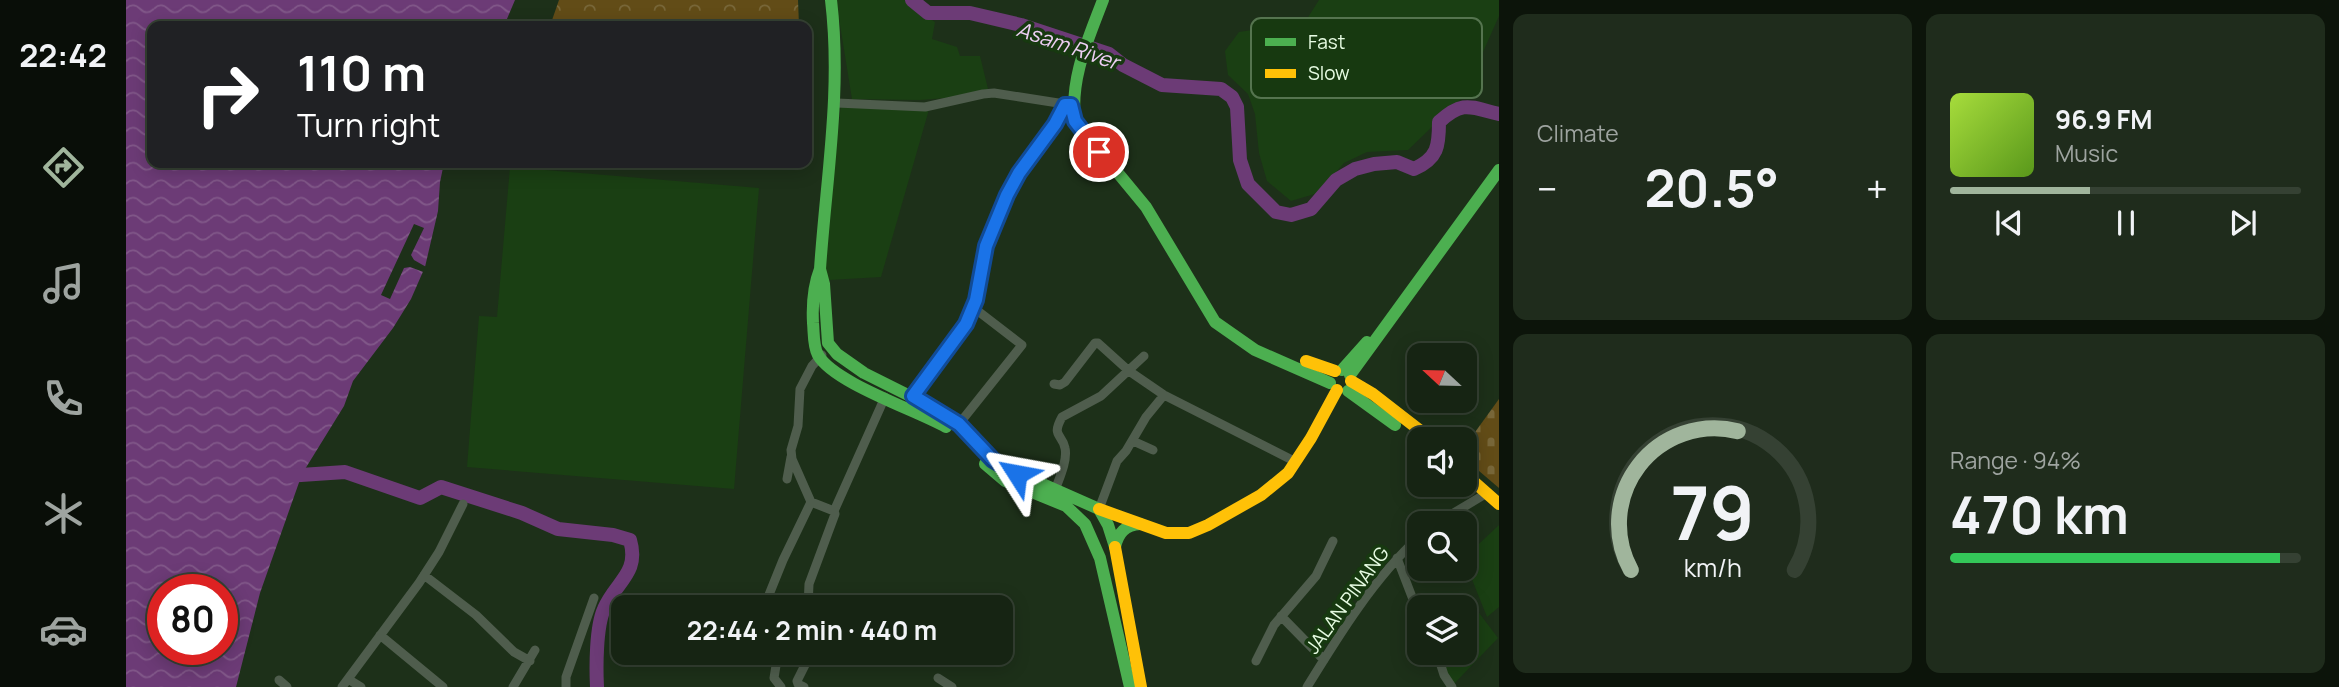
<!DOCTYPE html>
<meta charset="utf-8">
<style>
:root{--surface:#162413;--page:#1f2c1c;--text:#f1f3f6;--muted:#9ea4a0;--line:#354133;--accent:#a0b59c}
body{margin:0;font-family:Manrope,sans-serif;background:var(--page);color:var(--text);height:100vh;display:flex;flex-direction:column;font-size:26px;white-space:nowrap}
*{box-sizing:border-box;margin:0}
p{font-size:23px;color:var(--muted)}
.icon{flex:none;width:38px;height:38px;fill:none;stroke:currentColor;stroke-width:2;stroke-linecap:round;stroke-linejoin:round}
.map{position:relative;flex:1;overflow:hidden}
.side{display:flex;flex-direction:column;gap:14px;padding:14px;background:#0c140a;width:840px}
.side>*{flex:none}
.hud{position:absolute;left:21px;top:21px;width:665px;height:147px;border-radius:14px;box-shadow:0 4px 18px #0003,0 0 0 2px var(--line);background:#202124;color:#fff;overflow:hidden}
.needle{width:46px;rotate:292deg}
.buttons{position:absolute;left:1281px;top:343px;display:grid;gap:14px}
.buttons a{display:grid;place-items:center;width:70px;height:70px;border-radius:14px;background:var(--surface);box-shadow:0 4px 18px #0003,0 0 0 2px var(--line);font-size:35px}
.speed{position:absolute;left:21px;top:574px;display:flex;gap:14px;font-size:35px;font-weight:700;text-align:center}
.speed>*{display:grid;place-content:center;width:91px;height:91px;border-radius:50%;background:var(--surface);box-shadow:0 4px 18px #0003,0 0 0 2px var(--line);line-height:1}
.speed .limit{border:10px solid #d22;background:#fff;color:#111}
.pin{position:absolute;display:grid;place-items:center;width:60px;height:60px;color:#fff;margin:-30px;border:4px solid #fff;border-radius:50%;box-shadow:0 2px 7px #0007}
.me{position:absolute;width:77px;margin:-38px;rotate:304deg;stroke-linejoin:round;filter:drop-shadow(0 0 5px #0008)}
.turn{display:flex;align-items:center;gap:24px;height:147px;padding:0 35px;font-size:32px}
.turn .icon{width:91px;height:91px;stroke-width:2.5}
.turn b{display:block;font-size:49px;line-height:60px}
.big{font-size:52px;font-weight:700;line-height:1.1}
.side .widget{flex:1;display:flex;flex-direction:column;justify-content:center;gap:10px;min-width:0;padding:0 24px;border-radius:14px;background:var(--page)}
.side .dial{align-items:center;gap:0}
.dial svg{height:182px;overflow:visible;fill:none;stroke:var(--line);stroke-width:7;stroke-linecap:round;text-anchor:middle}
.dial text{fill:var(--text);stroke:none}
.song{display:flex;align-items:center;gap:21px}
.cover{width:84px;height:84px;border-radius:10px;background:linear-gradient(135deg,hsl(80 70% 55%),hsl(90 70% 35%))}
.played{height:7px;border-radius:4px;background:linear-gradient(90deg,var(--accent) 40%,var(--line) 40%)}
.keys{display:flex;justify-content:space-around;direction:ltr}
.heat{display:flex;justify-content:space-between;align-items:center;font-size:38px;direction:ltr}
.charge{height:10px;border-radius:5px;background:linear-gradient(90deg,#34c759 94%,var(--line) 0)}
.side .tiles{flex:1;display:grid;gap:14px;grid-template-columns:repeat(2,1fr)}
.trip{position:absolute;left:485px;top:595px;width:402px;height:70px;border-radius:14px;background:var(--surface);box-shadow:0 4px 18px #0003,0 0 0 2px var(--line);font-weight:700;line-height:70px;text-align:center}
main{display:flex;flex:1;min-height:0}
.dock{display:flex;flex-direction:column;width:126px;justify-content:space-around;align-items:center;background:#090e08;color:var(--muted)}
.dock .icon{width:49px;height:49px}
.dock .active{color:var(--accent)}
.dock b{font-size:32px;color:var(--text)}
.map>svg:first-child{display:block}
.built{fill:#1a3f13}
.cemetery{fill:url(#cemetery-stones)}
.park{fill:url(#park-crowns)}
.water{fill:url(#water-waves);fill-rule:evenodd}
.pier{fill:#1d3019}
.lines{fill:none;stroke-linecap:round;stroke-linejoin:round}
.river{stroke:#6c3b76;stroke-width:14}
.street{stroke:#4f5d4d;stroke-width:9}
.fast{stroke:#4caf50;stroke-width:12}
.slow{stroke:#ffc107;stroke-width:12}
.route-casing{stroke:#114b97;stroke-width:18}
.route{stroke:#1a73e8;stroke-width:12}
.labels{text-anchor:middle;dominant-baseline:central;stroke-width:7;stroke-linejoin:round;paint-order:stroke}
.street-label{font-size:19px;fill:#e7fce3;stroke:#173910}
.water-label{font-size:21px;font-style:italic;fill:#eecff4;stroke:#173910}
.key{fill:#173910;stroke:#55744f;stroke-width:2}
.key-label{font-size:19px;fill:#e7fce3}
</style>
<main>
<nav class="dock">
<b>22:42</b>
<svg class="icon active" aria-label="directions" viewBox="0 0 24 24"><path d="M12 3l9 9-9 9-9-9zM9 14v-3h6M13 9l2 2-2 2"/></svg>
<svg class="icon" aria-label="music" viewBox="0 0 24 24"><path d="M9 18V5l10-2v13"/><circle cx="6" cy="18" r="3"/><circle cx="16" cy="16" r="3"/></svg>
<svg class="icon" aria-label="phone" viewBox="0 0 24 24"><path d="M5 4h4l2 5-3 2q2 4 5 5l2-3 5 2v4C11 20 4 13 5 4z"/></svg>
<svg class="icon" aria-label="climate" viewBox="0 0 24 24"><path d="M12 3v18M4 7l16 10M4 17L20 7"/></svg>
<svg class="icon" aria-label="car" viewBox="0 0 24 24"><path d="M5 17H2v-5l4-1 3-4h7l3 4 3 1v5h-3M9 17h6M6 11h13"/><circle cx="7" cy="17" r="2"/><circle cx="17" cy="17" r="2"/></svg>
</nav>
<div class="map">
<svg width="1373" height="687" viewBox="0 0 1373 687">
<defs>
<pattern id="cemetery-stones" width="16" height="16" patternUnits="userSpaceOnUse" patternTransform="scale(1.75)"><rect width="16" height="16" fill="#624c17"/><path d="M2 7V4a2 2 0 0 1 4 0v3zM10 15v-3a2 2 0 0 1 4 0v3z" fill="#786739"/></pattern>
<pattern id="park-crowns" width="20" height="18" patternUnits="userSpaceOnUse" patternTransform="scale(1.75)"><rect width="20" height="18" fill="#624c17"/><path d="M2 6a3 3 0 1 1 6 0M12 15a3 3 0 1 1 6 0" fill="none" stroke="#786739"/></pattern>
<pattern id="water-waves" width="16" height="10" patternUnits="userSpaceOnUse" patternTransform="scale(1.75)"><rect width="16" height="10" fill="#6c3b76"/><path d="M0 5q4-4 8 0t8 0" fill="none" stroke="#815889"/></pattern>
</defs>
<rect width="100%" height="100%" fill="#1d3019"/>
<!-- built -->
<path class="built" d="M710,0H786L801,17L809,22L806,39L831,47L834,56H854L862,89L820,98L794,100L726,99Z
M1193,0H1373V16L1337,97L1282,150L1241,152L1218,163L1192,193L1165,201L1141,181L1133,153L1129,114L1122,94L1102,75L1099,51L1113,32L1179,22Z
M715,104L804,106L755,277L703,280L698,266Z
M384,167L633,188L608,489L341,467L353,316L371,317Z
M1373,525V607L1361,617L1339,562V557Z
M1341,597L1372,638L1326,686L1314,653H1339V607H1328Z"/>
<!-- cemetery -->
<path class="cemetery" d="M1373,399V488L1339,459V446Z"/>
<!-- park -->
<path class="park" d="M433,0H672L673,26H424Z"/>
<!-- water -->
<path class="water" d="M0,0H389L378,26H26V163H318L314,182L312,211L299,267L285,299L267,328L227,381L218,406L176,474L134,593L110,687H0ZM37,590H96V649H37Z"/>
<!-- pier -->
<path class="pier" d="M288,224L298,228L285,255L288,260L302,268L300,273L284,267L278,268L264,299L255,295Z"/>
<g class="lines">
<!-- river -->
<path class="river" d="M786,0L802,13H844L895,25L983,54L997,65L1036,85L1095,89L1106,97L1111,107L1114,160L1122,184L1150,212L1165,215L1185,209L1210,180L1229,169L1248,164L1271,162L1288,169C1312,158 1313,146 1313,122C1337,100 1344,107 1373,114
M160,476L219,472L294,498L315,487L396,513L432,529L487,535L504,540C514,574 489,582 478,609C470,627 470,667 471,687"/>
<!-- street -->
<path class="street" d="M711,103L799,107L857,94L868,93L945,105
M928,384L934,385L939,382L969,343H972L1003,371L1038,395L1170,462
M787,396L845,314L860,246L881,195L893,173L929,124L939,105
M833,424L896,345L848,308
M1007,441L1027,450
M661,479L665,457
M928,493C932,481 942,461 939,448C936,433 925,437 936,417L975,396L1018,356
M685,502L708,511
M973,509L991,461L1000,451L1020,417L1038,395
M1311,523L1361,493
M1271,558L1293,615
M298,575L350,615L388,652L404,661
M638,607L657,560L685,502L666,459L665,450L672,426L674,389L686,366L696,355
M682,607L683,584L709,514L708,511L759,397
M1155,616L1198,660
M254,635L317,687
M652,653L648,678L655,687
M1311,653L1318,675L1326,687
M1130,661L1148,625L1190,576L1207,541
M812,678L826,687
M222,679L235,687
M153,680L161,687
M216,687L293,583L313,552L337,504
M387,687L409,650
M440,687V677L468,598
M678,687L672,684L671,681L685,653
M1181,687C1213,635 1248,578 1293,537"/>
<!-- fast -->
<path class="fast" d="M705,0C716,91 700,179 694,269L698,284L702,343L711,354L738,373L818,413L878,467L973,509L982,525L989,547
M977,0C962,40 944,78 949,121L1020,207L1089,322L1129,350L1204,383
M694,269C687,287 686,304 687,323C688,333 687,346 692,355C708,383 790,410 820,427
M1216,370L1241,342
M1224,375L1373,170
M1222,391L1269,425
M859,464L879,481L940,506L959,524L974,558L1004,687
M989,547C992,533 999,525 1014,524"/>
<!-- slow -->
<path class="slow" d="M1180,361L1209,371
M1225,381L1247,394L1305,439
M1339,474L1373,504
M973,509L1040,533H1063L1082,525L1135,495L1162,473L1185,438L1211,390
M989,547L1015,687"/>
</g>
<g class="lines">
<defs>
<path id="route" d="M891,474L867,460L833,424L787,396L840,324L850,300L860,246L881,195L893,173L929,124L939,105H945L949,121L973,152"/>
</defs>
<!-- route casing -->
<use href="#route" class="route-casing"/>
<!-- route -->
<use href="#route" class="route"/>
</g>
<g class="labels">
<!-- street labels -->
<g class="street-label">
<text transform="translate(1221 600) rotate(-54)">JALAN PINANG</text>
</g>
<!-- water labels -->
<g class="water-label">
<text transform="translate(942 45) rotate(19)">Asam River</text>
</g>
</g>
<!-- legend -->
<rect x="1125" y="18" width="231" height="80" rx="10" class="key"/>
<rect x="1139" y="38" width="31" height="8" fill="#4caf50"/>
<rect x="1139" y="69" width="31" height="9" fill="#ffc107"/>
<g class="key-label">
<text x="1182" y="49">Fast</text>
<text x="1182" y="80">Slow</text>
</g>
</svg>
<div class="buttons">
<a><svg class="needle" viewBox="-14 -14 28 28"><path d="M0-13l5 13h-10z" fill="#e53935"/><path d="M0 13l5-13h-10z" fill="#9ea4a0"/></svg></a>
<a><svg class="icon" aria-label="sound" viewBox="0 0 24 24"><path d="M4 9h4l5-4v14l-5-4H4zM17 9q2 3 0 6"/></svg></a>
<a><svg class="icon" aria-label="search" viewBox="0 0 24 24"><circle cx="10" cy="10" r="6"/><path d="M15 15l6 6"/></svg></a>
<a><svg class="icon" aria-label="layers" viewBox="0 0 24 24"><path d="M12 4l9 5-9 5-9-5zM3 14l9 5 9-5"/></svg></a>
</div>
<div class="speed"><div class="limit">80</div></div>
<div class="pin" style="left:973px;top:152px;background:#d93025"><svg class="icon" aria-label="arrive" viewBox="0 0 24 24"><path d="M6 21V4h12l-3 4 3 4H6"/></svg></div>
<svg class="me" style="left:891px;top:474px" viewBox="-20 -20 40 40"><path d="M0-17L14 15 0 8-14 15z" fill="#1a73e8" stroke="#fff" stroke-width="4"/></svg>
<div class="trip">22:44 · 2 min · 440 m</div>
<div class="hud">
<div class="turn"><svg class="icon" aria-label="right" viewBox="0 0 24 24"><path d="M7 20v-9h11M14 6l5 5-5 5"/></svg><div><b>110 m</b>Turn right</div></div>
</div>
</div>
<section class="side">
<div class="tiles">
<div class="widget"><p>Climate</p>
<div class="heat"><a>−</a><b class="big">20.5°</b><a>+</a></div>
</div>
<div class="widget">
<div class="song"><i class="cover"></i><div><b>96.9 FM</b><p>Music</p></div></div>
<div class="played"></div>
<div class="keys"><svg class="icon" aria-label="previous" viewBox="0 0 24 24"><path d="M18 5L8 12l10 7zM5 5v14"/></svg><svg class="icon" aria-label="pause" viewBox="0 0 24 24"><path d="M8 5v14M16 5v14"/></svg><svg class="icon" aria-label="next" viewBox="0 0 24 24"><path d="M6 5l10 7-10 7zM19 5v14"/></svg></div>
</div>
<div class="widget dial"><svg viewBox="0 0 100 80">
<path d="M14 69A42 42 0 1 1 86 69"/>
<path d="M14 69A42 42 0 0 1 61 8" stroke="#a0b59c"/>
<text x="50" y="56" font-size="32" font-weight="700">79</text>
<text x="50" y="72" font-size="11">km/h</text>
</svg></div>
<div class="widget"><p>Range · 94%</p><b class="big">470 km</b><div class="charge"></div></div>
</div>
</section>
</main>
